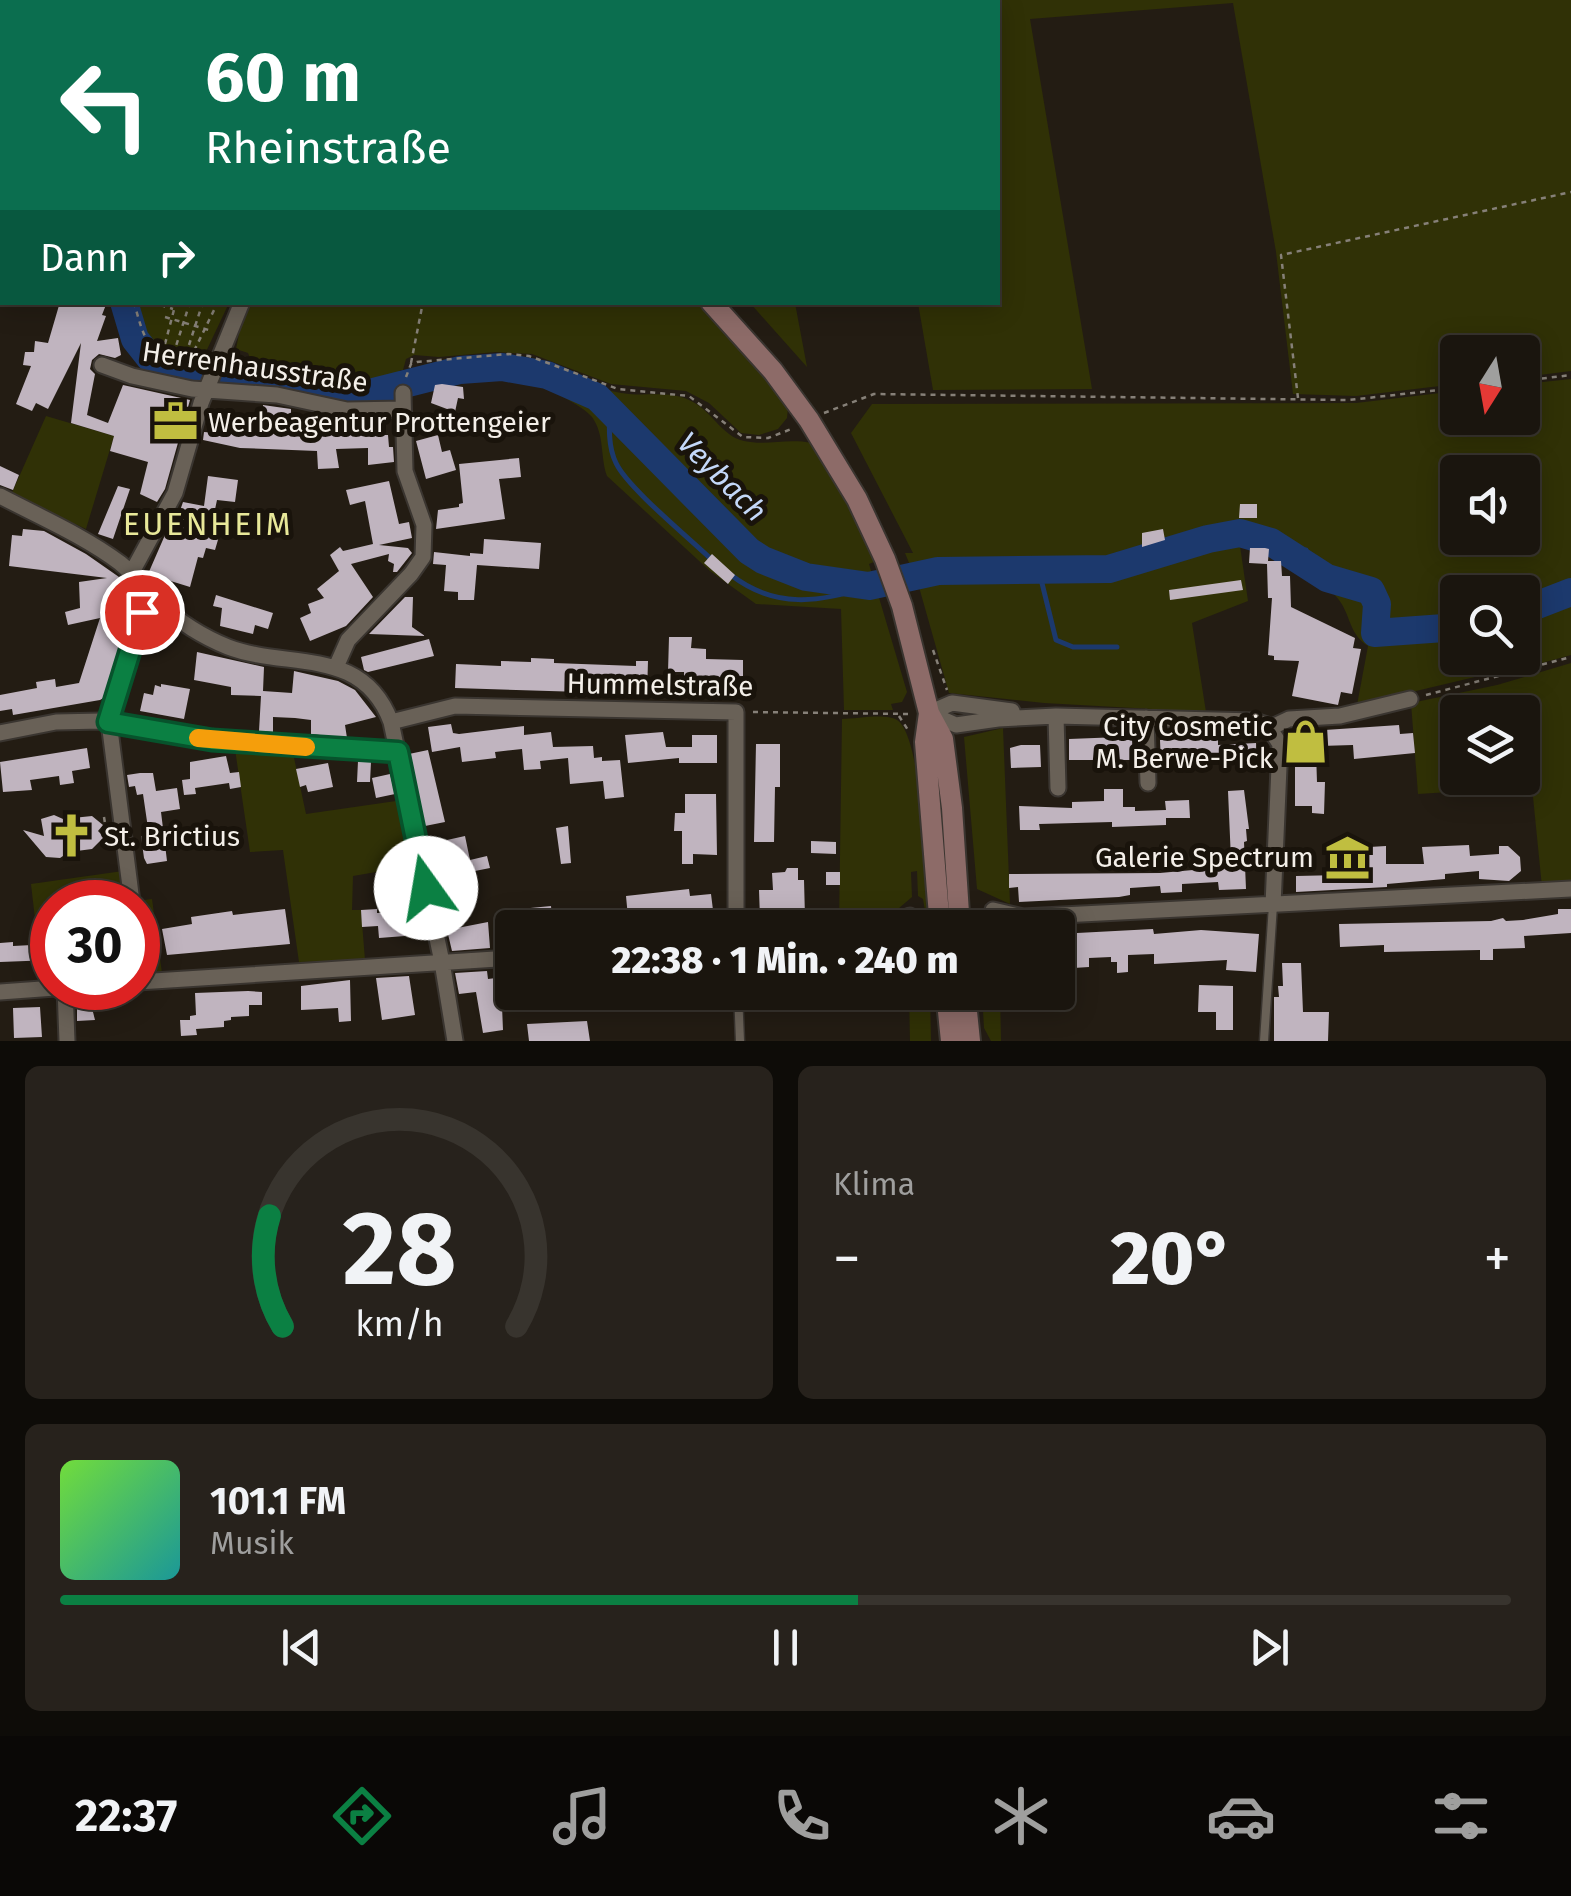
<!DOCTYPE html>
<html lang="de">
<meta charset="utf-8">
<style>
:root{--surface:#1a150e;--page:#27221c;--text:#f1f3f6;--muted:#9f9f9e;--line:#38342e;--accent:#0b8043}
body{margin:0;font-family:"Fira Sans",sans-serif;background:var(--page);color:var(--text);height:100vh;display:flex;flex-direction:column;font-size:38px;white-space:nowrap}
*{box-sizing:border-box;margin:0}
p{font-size:32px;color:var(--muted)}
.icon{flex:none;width:55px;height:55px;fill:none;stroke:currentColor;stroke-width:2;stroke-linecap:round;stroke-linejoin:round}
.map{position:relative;height:1041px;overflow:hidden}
.panel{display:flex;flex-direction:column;gap:25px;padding:25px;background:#0e0c08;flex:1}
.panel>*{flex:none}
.banner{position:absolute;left:0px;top:0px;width:1000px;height:305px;box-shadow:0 5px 25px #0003,0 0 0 2px var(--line);background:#0b6e4f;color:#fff;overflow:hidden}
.needle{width:65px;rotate:191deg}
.tools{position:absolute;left:1440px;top:335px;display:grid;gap:20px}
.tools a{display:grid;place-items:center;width:100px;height:100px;border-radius:10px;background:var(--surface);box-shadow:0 5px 25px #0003,0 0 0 2px var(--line);font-size:50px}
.speed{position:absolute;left:30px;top:880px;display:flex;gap:20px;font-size:50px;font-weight:700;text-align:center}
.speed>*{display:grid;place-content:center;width:130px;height:130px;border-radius:50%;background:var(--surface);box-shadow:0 5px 25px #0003,0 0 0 2px var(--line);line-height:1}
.speed .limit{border:15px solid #d22;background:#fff;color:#111}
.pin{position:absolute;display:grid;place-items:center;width:85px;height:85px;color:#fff;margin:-42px;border:5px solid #fff;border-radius:50%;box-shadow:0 2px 10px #0007}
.me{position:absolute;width:110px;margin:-55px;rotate:347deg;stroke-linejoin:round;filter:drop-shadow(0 0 8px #0008)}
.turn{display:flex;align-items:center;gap:35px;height:210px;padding:0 40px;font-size:45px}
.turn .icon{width:130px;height:130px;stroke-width:2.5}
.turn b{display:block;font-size:70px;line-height:85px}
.then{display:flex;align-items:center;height:95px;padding:0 40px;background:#0003;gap:20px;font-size:38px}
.big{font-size:75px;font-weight:800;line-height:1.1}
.panel .card{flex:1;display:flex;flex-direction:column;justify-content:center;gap:15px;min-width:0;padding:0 35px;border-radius:15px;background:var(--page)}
.panel .dial{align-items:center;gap:0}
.dial svg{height:260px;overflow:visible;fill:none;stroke:var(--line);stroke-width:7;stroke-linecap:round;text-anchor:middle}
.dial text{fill:var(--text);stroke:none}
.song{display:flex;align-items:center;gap:30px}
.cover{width:120px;height:120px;border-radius:15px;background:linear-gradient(135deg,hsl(100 70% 55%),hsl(180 70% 35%))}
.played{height:10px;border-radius:5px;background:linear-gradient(90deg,var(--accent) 55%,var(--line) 55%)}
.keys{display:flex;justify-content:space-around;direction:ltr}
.heat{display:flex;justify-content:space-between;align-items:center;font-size:55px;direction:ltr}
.panel .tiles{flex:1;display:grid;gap:25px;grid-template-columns:1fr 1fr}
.card:last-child{grid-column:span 2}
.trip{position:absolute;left:495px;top:910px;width:580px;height:100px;border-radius:10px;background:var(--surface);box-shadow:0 5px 25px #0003,0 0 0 2px var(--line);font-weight:800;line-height:100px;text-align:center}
.menu{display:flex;height:160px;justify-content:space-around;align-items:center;background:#0a0806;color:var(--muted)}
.menu .icon{width:70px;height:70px}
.menu .selected{color:var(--accent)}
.menu b{font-size:45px;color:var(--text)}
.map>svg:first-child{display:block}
.green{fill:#303106;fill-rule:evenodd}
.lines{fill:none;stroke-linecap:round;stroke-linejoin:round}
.stream{stroke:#1c396d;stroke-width:5}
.river{stroke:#1c396d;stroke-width:28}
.building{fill:#c0b4bf}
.lane-casing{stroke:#3a3530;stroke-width:11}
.street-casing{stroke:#3a3530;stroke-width:19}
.secondary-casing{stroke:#3a3530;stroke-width:24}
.path{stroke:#868078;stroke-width:2.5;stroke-dasharray:5 5;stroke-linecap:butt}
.lane{stroke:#696157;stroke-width:8}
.street{stroke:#696157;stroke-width:15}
.secondary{stroke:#8d6b68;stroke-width:20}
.route-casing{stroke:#07532c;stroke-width:25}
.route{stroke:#0b8043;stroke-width:18}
.slow{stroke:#f59e0b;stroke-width:18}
.labels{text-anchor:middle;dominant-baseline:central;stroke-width:10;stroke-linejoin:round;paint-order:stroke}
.street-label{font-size:28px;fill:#f4efe9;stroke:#19130b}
.poi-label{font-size:28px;fill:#f4efe9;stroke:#19130b;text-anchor:start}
.water-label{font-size:30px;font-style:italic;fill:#c4d8f9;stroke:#19130b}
.quarter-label{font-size:32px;letter-spacing:2.5px;fill:#e8e899;stroke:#19130b}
</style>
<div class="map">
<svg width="1571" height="1041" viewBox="0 0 1571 1041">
<rect width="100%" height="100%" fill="#231c13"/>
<!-- green -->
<path class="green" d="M0,0H302V2H2V195Z
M543,0H760L540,2Z
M856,0H1571V371L1523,377L1522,352H1458L1457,384L1356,396L1293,394L1276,252L1233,3L1030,19L1092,389L933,390L918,303L998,302V2H819Z
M115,303H229L203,358L210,362L204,380C137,365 135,371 115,303Z
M252,303H699L746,352L788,407L787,418L778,429L759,435L741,433L709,403L686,391L611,384L532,354L496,352L439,357L414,355L406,359L403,370H400L396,399L361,406L219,384L226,362L229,363L232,359L247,362L250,358L248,353L236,349L240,329Z
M750,303H795L807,367Z
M512,357C554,362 588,390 629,394C649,396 670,391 689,400C711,409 721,436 744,441C767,446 786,438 812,443L847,497L876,561L869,564L907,692L902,702L891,704L893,710H844L841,609L756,604L710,571L607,476C600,457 605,435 592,417C586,410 575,404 567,399C518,372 462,372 410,389L411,385C453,372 497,366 540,376L541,371L484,365L412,376L410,374L415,368L426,364Z
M1571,379V655L1497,675L1496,672L1357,705L1368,646C1349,634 1351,616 1339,600C1321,576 1268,545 1239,539L1248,601L1192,623L1206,712L1044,703L949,693L919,587L905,553H913L851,433L872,404L1356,403L1457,391L1458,418H1522L1523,384ZM1458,472H1522V538H1458ZM1458,592H1522V658H1458Z
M46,416L114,436L86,529L11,495Z
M1571,663V885L1542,887L1532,787L1418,794L1411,703L1497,685ZM1458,712H1522V778H1458Z
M842,719C857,719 885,713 897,720C923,736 927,886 930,920L927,923L923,899L918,896L917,871L911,872L912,897L885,920L839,925Z
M1003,728L1010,904L977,889L964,737Z
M235,749L293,753L306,814L396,801L411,866L353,876L352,910H361L365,960L299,962L283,850L250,852Z
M123,871L127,902H52V918L35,919L31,884Z
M152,899L162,973L152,974L147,969L137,901Z
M909,993H930L931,1041H910Z
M982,993H1000L1001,1041H991L984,1028Z"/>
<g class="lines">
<!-- stream -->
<path class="stream" d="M610,409C609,426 608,447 616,463C627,487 689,538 711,559
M1286,552L1306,550
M1039,571L1056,640L1073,647H1117
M731,575C775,609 820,603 869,586"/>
<!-- river -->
<path class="river" d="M569,2L573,0
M0,41L2,43
M124,302L135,339L150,358L344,395L369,393L460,370L502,367L547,375L597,397L749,551L763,560L806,577L869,586L938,571L1109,569L1208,539L1240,533L1271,542L1327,578L1371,591L1377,604L1375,633L1458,627
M1522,611L1571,592"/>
</g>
<!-- building -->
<path class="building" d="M60,302H107L102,315L106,316L97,341L118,338L121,355L115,358L99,354L92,360L90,369L95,374L87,415L108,423L123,385L190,400L165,489L157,502L140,494L148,462L110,451L114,436L71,423L81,343L48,409L36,403L32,411L16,404L31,366L23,365L25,352H34L35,341L48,343Z
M442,384L463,387L464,399L458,398L455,412L431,403L435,385Z
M263,405L291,409V424L326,425V429L382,427L383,435H388L389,447H393L394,462L368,465V448L336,449L339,468L318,469L317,451L240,448L203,440L204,432L261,436Z
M438,435L442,452L450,450L456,470L426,479L416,441Z
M519,458L521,477L499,479L505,519L436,529L438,510L459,507V504L463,503L459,464Z
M0,466L19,475L13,490L0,485Z
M208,476L238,480L235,502L217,500L210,533H220L215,550L206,548L203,558L198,557L190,587L148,574L165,535L171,537L183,502L204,506Z
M389,481L399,524L409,522L412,538L379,545L408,548L412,553L397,572H393L394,564L388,561L389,554L351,564L373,597L346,626L310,641L300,618L311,613L308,604L324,598L317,589L339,571L330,555L340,547L343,551L373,544L365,501L350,505L346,490Z
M118,486L130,489L113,539L98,534Z
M1240,504H1257V518H1239Z
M23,529L44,531L86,554L119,577L114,584L140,601L127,628L105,697L100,700L13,715L12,709L0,711V695L37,688L36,682L55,679L56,687L79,683L100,618L68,625L65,612L80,608L79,582L107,578L9,566L12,535L22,536Z
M1163,529L1165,540L1142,547V533Z
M484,539L541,543L539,569L477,565L474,600H458V592L444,591L446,565L433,564L434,552L470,556V553L483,554Z
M1250,548H1265L1269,549L1268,561H1281L1282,576H1290L1291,607L1355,638L1353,648L1361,649L1352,694L1341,692L1338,705L1292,696L1299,661L1274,660V656L1268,655L1272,598H1268L1267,564L1249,563Z
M712,554L735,575L728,584L704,563Z
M1241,580L1243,590L1170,600L1169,590Z
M216,595L273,613L268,629L255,625L253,634L220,626L222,608L213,606Z
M405,597H413L412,627L425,636L369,634Z
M669,637H692L691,648L706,649V659L743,660V676H722L721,684L684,683V672H668Z
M429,639L434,656L368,672L364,670L361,657Z
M197,652L264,667L263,691L292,693L294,671L338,681L355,690L376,717L345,725L347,738L311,734V720L295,718L273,717V732L259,731L261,696L231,695V687L194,680Z
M531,658L554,659V663L636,666V661H648L647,694L455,688L456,664L501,666V661L531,662Z
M161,684L190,689L184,719L140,711L144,693L153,695L155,685L161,687Z
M451,724L453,733L459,734L524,726V735L551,732L553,747L593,746L594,758L602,757V761L620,760L624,797L605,799L603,781L570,784L568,758L540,761L541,769L524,770L522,749L495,752L496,758L462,762L460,747L432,752L428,727Z
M1399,725L1400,734L1413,733L1415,753L1354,759L1353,745L1320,746V752H1316L1317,782H1325L1324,814L1312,813V806H1295V732Z
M663,732L666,747H692V735H717V763H679V758L628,763L625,735Z
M1120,737V740H1132L1133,760H1069V739Z
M1218,738V745L1256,743L1257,763H1197L1198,770H1182V764L1161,765L1160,740Z
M756,744H780V787H775L774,842H754Z
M1021,745H1040L1041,767L1011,768L1010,748Z
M87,748L90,768L72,771L74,783L60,785L59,776L30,780L32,790L3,792L0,762Z
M428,750L445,822L425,826L409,754Z
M226,756L230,773L239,772L241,787L230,789L229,783L195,788L196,794L184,795L182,780L190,779V762Z
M358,761L371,762L370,782H357Z
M328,763L333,787L308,792L306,785L300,787L296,769Z
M140,773H153L156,791L177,788L180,809L161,812L167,861L147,864L144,858L141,836L149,835L143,794L137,795L135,786L129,787L127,775Z
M390,774L395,794L376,798L372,778Z
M1104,789H1123V807H1135V811L1166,810L1165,801L1189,800L1190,818H1166V825L1112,827V822L1039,824L1040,830H1020L1019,806L1072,808V802L1104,801Z
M1244,790L1249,829H1246L1247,841L1244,842L1246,889L1219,890L1218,882L1182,884V892L1161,893L1160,886L1130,888V895L1119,897L1019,902L1018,887L1009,888V874L1160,873L1193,870V863L1231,860L1228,791Z
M685,794H716L717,855L693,854V864H682V831H674L675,813H685Z
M54,815L63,819L92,816L103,825L98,831L104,837L92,849L69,852L60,858L46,857L23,830L44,836L41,819Z
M568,826L571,863L561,864L556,828Z
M465,836L470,860L487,856L490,868L455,875L447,840Z
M811,841L836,842V854L811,853Z
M1353,845V848L1386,846V864H1424L1422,847L1469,845L1470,856L1499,854V846H1508L1520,857L1521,871L1509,881L1479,879V871L1445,874V879L1387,884V887L1296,892V876L1340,875L1339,846Z
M787,868H798V880H804L805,917L760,919L759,890H773L772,873L785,872Z
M826,872H840V885H826Z
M689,889L690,896L711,894L714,918L629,928L626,896Z
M551,906L553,928L521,926L520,909Z
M285,909L290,944L167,955L162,929L192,924L191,917L232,911L233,915Z
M377,909V913H403L405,936L379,938L378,926L362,927L361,910Z
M604,909L606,928H584L583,911Z
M1558,909H1571V933L1524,936L1525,948L1493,949V960H1480V950L1384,952V945L1340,947L1339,924L1491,921L1503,918L1506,921L1523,920L1558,914Z
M488,922L490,948L452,951L447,930Z
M1153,929L1154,934L1201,930L1259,934L1256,972L1226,970L1227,960L1154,964V954L1128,955V972L1117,973V962H1111V957L1089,958V967L1058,969V934Z
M13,942V946L51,944L52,960L0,962V943Z
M1282,963H1301L1303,1012H1329L1328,1041H1274V997H1279L1278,986H1283Z
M487,971L488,979L512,976V992H516L518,1004L502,1006L503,1030L483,1033L476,992L459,994L455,973Z
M409,976L415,1015L382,1020L376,978Z
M350,980L351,1021L339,1022L338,1008L301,1010V986Z
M1199,985L1233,986V1030H1216V1012H1198Z
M248,991L262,992V1005H249V1016L231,1017V1020L224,1021V1027L196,1029L197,1035L181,1036L180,1020H190V1016L196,1015L195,993Z
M91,1004L95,1020L77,1021V1005Z
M40,1007L42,1037L14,1038L13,1008Z
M587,1021L590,1041H529L527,1024Z"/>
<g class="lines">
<defs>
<path id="lane" d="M109,722L142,612
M738,992L740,1041
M1264,1041L1273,905"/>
<path id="street" d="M310,0V2
M102,365L132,376L192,389L277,395L347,410L403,409
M0,496C40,517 84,536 120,563C134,574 144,590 157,602C177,620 203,637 228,647C288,670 362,645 391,722L442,962L455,1041
M131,574L175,493L201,403L242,302
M336,667L348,640L411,574L423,557L424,525L405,471L403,393
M929,713L956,725L998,719L1056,716L1255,721L1267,725L1280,744L1273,905
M929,713L952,703L1012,711
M1056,716L1058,788
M1146,718L1148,783
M109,722L132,902
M391,722L455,706L736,712V928
M1270,728L1289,719L1340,716L1410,699
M0,733L56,722L101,721L212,740L397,752
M993,910L1023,917L1571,889
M875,928L910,916
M138,945L142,981
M138,982L512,958
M65,988L67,1041
M0,992L55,988"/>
<path id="secondary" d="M405,0L407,2
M711,302L773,371L809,420L857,499L885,559L902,606L929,713L943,739L952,808L960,928
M929,713L925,742L940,928
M946,992L951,1041
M965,992L970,1041"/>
</defs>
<!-- lane casing -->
<use href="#lane" class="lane-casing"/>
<!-- street casing -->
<use href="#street" class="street-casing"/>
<!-- secondary casing -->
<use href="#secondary" class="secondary-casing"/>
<!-- path -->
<path class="path" d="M448,0L450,2
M767,2L803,0
M0,169L2,170
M134,302C147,352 151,356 202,359
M151,302L173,309
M190,302L176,346L186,354L192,355L218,302
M165,317L212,331
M165,344L176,302
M189,345L203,302
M411,363L423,302
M406,377L411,364L417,362L508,354L529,356L618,389L689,396L743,437L768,438L794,428
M1522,381L1571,375
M1298,398L1281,255L1571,192
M824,413L874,394L1349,400L1458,388
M933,650L947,690
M1426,695L1571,657
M753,712L910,714
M899,716L908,730
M104,817L109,848"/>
<!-- lane -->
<use href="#lane" class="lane"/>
<!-- street -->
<use href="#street" class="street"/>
<!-- secondary -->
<use href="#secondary" class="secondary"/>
</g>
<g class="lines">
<defs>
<path id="route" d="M142,612L108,722L212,740L398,752L426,888"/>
</defs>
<!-- route casing -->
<use href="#route" class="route-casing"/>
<!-- route -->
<use href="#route" class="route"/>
<!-- slow -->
<path class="slow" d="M198,738L306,747"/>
</g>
<!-- icons -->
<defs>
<symbol id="office-bare" viewBox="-9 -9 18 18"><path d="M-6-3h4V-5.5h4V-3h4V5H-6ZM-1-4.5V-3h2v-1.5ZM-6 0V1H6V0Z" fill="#c0be40" stroke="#19130b" stroke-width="2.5" paint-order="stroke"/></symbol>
<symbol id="shop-bare" viewBox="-9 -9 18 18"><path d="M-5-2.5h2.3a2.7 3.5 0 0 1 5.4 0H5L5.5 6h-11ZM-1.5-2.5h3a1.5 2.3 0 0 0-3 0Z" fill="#c0be40" stroke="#19130b" stroke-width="2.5" paint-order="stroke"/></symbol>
<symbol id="church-bare" viewBox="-9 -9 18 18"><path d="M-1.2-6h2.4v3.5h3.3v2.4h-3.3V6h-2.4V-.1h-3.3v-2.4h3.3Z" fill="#c0be40" stroke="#19130b" stroke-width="2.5" paint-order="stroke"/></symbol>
<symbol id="museum-bare" viewBox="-9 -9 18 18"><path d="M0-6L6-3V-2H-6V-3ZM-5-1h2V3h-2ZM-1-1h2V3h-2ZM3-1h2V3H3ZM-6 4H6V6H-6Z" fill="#c0be40" stroke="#19130b" stroke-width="2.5" paint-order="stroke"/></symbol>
</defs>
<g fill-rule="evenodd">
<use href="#office-bare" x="144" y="390" width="63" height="63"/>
<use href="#shop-bare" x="1274" y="710" width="63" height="63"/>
<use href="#church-bare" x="40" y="804" width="63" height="63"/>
<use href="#museum-bare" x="1316" y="826" width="63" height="63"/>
</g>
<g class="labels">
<!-- street labels -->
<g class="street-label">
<text transform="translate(255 367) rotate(8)">Herrenhausstraße</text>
<text transform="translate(660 685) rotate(1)">Hummelstraße</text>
</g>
<!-- poi labels -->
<g class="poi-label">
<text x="208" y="422">Werbeagentur Prottengeier</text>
<text x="1273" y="726" text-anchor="end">City Cosmetic<tspan x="1273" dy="32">M. Berwe-Pick</tspan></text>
<text x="104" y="836">St. Brictius</text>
<text x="1314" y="857" text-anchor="end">Galerie Spectrum</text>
</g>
<!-- water labels -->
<g class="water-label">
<text transform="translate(722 477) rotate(45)">Veybach</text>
</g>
<!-- quarter labels -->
<g class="quarter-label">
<text x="208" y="524">EUENHEIM</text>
</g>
</g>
</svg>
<div class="tools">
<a><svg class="needle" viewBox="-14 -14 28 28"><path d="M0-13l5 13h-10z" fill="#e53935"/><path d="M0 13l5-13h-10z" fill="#9f9f9e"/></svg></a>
<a><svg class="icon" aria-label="sound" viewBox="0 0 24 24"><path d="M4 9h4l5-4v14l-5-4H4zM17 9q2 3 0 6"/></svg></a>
<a><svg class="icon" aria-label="search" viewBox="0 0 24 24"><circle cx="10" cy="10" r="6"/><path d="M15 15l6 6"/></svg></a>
<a><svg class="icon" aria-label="layers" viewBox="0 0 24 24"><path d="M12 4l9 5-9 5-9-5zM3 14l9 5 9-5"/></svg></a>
</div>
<div class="speed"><div class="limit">30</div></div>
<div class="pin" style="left:142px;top:612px;background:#d93025"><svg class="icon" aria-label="arrive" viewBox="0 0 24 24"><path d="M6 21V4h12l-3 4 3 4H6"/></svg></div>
<svg class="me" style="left:426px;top:888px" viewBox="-20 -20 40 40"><circle r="19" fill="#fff"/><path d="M0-13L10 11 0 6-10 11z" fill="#0b8043"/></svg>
<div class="trip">22:38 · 1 Min. · 240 m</div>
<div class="banner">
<div class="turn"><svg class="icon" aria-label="left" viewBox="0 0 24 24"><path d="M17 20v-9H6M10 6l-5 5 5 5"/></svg><div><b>60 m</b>Rheinstraße</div></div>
<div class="then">Dann<svg class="icon" aria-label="right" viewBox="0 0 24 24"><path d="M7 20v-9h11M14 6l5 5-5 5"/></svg></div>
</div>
</div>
<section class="panel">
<div class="tiles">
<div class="card dial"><svg viewBox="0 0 100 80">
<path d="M14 69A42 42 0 1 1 86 69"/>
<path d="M14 69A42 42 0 0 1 10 35" stroke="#0b8043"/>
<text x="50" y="56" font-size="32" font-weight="700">28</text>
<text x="50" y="72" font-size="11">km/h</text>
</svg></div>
<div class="card"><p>Klima</p>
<div class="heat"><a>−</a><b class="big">20°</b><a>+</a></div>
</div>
<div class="card">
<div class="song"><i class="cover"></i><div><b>101.1 FM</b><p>Musik</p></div></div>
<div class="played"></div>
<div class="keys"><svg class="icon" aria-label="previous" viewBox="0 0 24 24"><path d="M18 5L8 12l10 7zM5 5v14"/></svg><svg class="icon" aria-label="pause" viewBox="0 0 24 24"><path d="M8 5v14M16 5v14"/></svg><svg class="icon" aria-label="next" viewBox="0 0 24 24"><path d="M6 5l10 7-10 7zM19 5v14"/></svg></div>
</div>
</div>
</section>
<nav class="menu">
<b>22:37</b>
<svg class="icon selected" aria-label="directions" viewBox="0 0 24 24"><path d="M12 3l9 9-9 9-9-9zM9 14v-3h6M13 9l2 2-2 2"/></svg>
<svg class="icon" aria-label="music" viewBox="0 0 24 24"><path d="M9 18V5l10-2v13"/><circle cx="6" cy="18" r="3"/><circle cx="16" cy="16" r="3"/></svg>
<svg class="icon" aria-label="phone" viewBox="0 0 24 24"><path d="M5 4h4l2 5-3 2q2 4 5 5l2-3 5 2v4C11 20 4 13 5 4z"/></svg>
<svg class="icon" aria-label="climate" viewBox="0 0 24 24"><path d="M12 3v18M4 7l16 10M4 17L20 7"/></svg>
<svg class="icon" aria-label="car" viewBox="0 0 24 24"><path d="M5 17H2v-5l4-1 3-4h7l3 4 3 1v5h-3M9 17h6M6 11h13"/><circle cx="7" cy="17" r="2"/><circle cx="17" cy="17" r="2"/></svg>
<svg class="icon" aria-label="filters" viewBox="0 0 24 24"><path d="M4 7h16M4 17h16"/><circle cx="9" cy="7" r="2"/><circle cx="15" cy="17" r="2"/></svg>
</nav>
